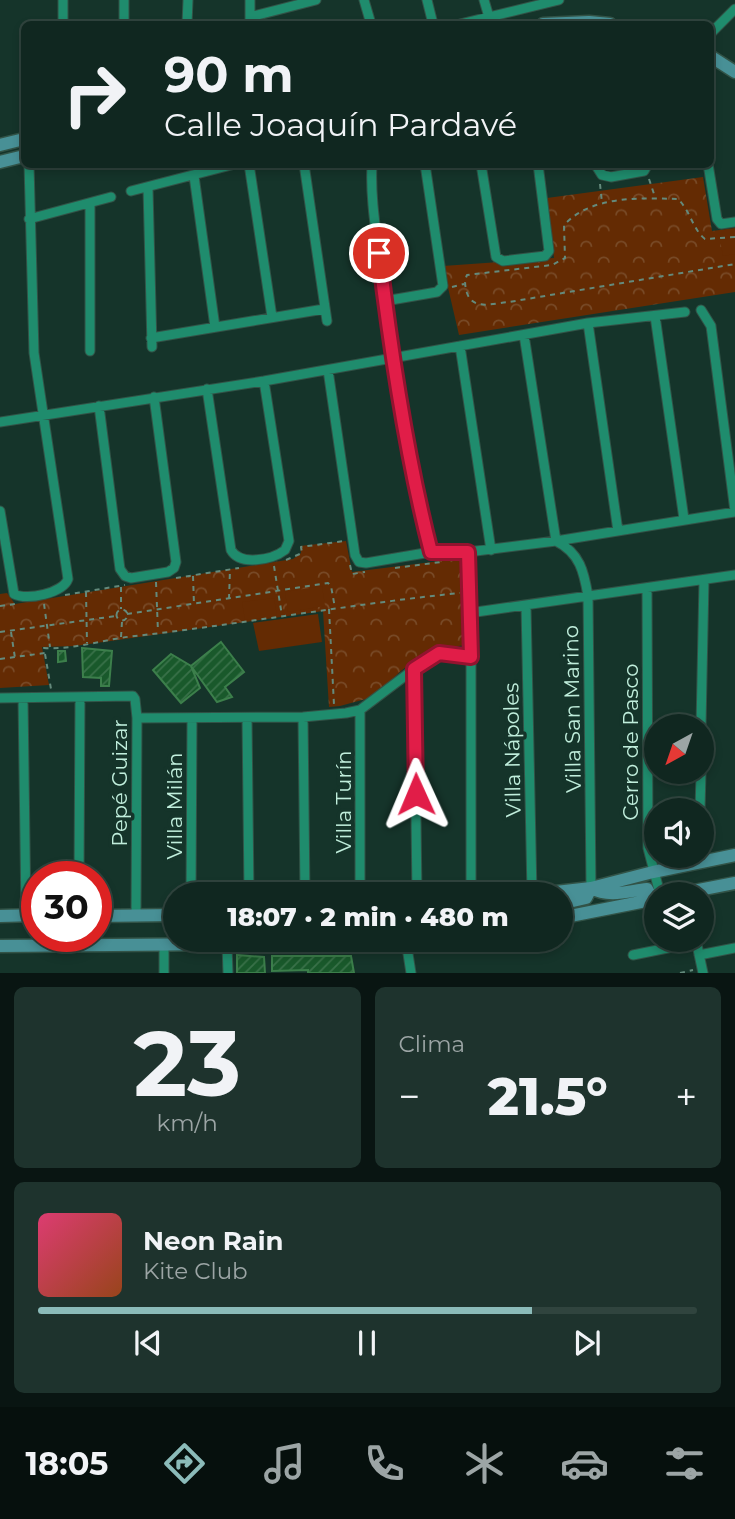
<!DOCTYPE html>
<html lang="es">
<meta charset="utf-8">
<style>
:root{--surface:#102720;--page:#1e332d;--text:#f1f3f6;--muted:#9ca5a5;--line:#30443e;--accent:#8bbbb9}
body{margin:0;font-family:Montserrat,sans-serif;background:var(--page);color:var(--text);height:100vh;display:flex;flex-direction:column;font-size:26px;white-space:nowrap}
*{box-sizing:border-box;margin:0}
p{font-size:23px;color:var(--muted)}
.icon{flex:none;width:38px;height:38px;fill:none;stroke:currentColor;stroke-width:2;stroke-linecap:round;stroke-linejoin:round}
.map{position:relative;height:973px;overflow:hidden}
.side{display:flex;flex-direction:column;gap:14px;padding:14px;background:#091512;flex:1}
.side>*{flex:none}
.hud{position:absolute;left:21px;top:21px;width:693px;height:147px;border-radius:10px;box-shadow:0 4px 10px #0003,0 0 0 2px var(--line);background:#102720;color:var(--text);overflow:hidden}
.needle{width:46px;rotate:220deg}
.buttons{position:absolute;left:644px;top:714px;display:grid;gap:14px}
.buttons a{display:grid;place-items:center;width:70px;height:70px;border-radius:50%;background:var(--surface);box-shadow:0 4px 10px #0003,0 0 0 2px var(--line);font-size:35px}
.speed{position:absolute;left:21px;top:861px;display:flex;gap:14px;font-size:35px;font-weight:700;text-align:center}
.speed>*{display:grid;place-content:center;width:91px;height:91px;border-radius:50%;background:var(--surface);box-shadow:0 4px 10px #0003,0 0 0 2px var(--line);line-height:1}
.speed .limit{border:10px solid #d22;background:#fff;color:#111}
.pin{position:absolute;display:grid;place-items:center;width:60px;height:60px;color:#fff;margin:-30px;border:4px solid #fff;border-radius:50%;box-shadow:0 2px 7px #0007}
.me{position:absolute;width:77px;margin:-38px;rotate:359deg;stroke-linejoin:round;filter:drop-shadow(0 0 5px #0008)}
.turn{display:flex;align-items:center;gap:24px;height:147px;padding:0 28px;font-size:32px}
.turn .icon{width:91px;height:91px;stroke-width:2.5}
.turn b{display:block;font-size:49px;line-height:60px}
.big{font-size:52px;font-weight:800;line-height:1.1}
.side .widget{flex:1;display:flex;flex-direction:column;justify-content:center;gap:10px;min-width:0;padding:0 24px;border-radius:10px;background:var(--page)}
.side .dial{align-items:center;gap:0}
.dial b{font-size:91px;line-height:1}
.song{display:flex;align-items:center;gap:21px}
.cover{width:84px;height:84px;border-radius:10px;background:linear-gradient(135deg,hsl(340 70% 55%),hsl(20 70% 35%))}
.played{height:7px;border-radius:4px;background:linear-gradient(90deg,var(--accent) 75%,var(--line) 75%)}
.keys{display:flex;justify-content:space-around;direction:ltr}
.heat{display:flex;justify-content:space-between;align-items:center;font-size:38px;direction:ltr}
.side .tiles{flex:1;display:grid;gap:14px;grid-template-columns:1fr 1fr}
.widget:last-child{grid-column:span 2}
.trip{position:absolute;left:163px;top:882px;width:410px;height:70px;border-radius:35px;background:var(--surface);box-shadow:0 4px 10px #0003,0 0 0 2px var(--line);font-weight:800;line-height:70px;text-align:center}
.dock{display:flex;height:112px;justify-content:space-around;align-items:center;background:#06100d;color:var(--muted)}
.dock .icon{width:49px;height:49px}
.dock .on{color:var(--accent)}
.dock b{font-size:32px;color:var(--text)}
.map>svg:first-child{display:block}
.park{fill:url(#park-crowns)}
.pitch{fill:#642b03}
.building{fill:url(#building-hatch);stroke:#3c7f4b;stroke-width:2}
.lines{fill:none;stroke-linecap:round;stroke-linejoin:round}
.street-casing{stroke:#325347;stroke-width:11}
.secondary-casing{stroke:#325347;stroke-width:15}
.path{stroke:#648a7c;stroke-width:2;stroke-dasharray:5 5;stroke-linecap:butt}
.street{stroke:#1f8c6d;stroke-width:9}
.secondary{stroke:#489096;stroke-width:12}
.route-casing{stroke:#92132f;stroke-width:18}
.route{stroke:#e11d48;stroke-width:12}
.labels{text-anchor:middle;dominant-baseline:central;stroke-width:7;stroke-linejoin:round;paint-order:stroke}
.street-label{font-size:21px;fill:#c0eedc;stroke:#15342a}
</style>
<div class="map">
<svg width="735" height="973" viewBox="0 0 735 973">
<defs>
<pattern id="park-crowns" width="20" height="18" patternUnits="userSpaceOnUse" patternTransform="scale(1.75)"><rect width="20" height="18" fill="#642b03"/><path d="M2 6a3 3 0 1 1 6 0M12 15a3 3 0 1 1 6 0" fill="none" stroke="#784a27"/></pattern>
<pattern id="building-hatch" width="6" height="6" patternUnits="userSpaceOnUse" patternTransform="scale(1.75)"><rect width="6" height="6" fill="#19592b"/><path d="M-1 1l2-2M0 6l6-6M5 7l2-2" fill="none" stroke="#397149"/></pattern>
</defs>
<rect width="100%" height="100%" fill="#15342a"/>
<!-- park -->
<path class="park" d="M703,177L712,231L735,228V292L459,335L443,266L554,258L547,198Z
M346,541L352,572L464,558L466,645L430,650L402,670L373,697L340,706L329,707L323,611L75,646L42,647L49,685L0,688V594L7,593L15,604L293,559L301,553L300,546Z"/>
<!-- pitch -->
<path class="pitch" d="M735,238V254L723,256L720,240Z
M322,586L325,606L288,612L285,592Z
M274,598L277,616L245,620L242,602Z
M318,614L322,642L259,651L253,623Z"/>
<!-- building -->
<path class="building" d="M221,642L244,672L225,687L232,697L217,702L191,666Z
M82,648L112,651L109,686H101V678L83,677Z
M58,651H65L66,661L58,662Z
M171,654L191,666L200,688L181,703L153,670Z
M237,955L264,957L265,973H237Z
M272,956H351L354,973H308V970L272,971Z"/>
<g class="lines">
<defs>
<path id="street" d="M364,0L371,24
M427,0L433,24
M484,0L489,17
M250,17L316,0
M63,24V0
M124,24V0
M187,24L188,0
M250,24V0
M460,24L559,0
M710,34L735,9
M249,164L272,317
M304,164L327,321
M372,164C370,200 377,236 381,271C392,365 408,461 431,552
M481,164L496,257L503,261L545,256L549,251L538,164
M595,164L602,175L611,177L644,171L648,164
M708,164L717,219L721,224L735,222
M194,176L215,327
M148,188L152,347
M131,191L235,164
M29,219L111,197
M385,301L437,292L443,286L425,164
M701,310L711,326L735,511
M655,316L684,519
M588,323L618,531
M524,335L556,541C580,553 584,572 588,596L591,888
M151,338L324,309
M460,346L491,550
M90,351V204
M328,370L355,555L359,562L366,563L431,552H468L556,541L735,512
M207,389L231,550C240,566 272,560 285,550L289,541L264,381
M99,406L120,569L125,576L131,578L168,572L174,568L176,562L154,397
M0,422L264,381L588,323L685,312
M0,511L14,594C27,601 63,593 68,579L34,353L29,164
M468,552L471,657V894
M647,588L648,848L660,894
M526,606L532,894
M469,613L735,575
M414,669L417,894
M0,698L133,696L135,699L137,718L136,915
M23,698L26,915
M303,717L305,894
M137,718L303,717L346,713L360,710L430,657L439,653L471,657
M247,718L249,894
M701,726L704,580
M700,810L701,772
M79,877L80,697
M191,894L192,718
M360,894V710
M696,940L703,973
M406,941L411,973
M164,945V973
M227,945L228,973
M633,955L697,942
M699,955L735,948"/>
<path id="secondary" d="M543,24L589,22L610,24
M710,56L735,72
M0,145L24,139
M0,162L24,156
M538,894L591,888L653,872L735,855
M678,894L735,883
M560,904L586,898L591,888C610,898 628,891 647,889L653,900
M0,916L37,915
M96,916L175,915
M560,918L656,899
M0,946L357,943L416,940"/>
</defs>
<!-- street casing -->
<use href="#street" class="street-casing"/>
<!-- secondary casing -->
<use href="#secondary" class="secondary-casing"/>
<!-- path -->
<path class="path" d="M649,179L655,197
M600,184L602,203
M735,237L705,239C693,230 691,212 678,199C640,198 592,195 564,225L565,258L552,265L467,275C464,282 465,285 467,293C473,311 494,303 509,302L735,264
M452,287L464,284
M286,560L302,553L301,547L344,541
M350,565L352,574L365,572
M274,566L282,616
M395,568L441,562
M193,576L194,605
M176,578L239,568
M156,582L158,632
M121,587V609
M86,592L87,643
M65,595L125,585
M229,599L230,569
M44,604L50,647
M0,606L15,604
M329,609L334,705
M116.5 615a5.5 5.5 0 1 1 11 0a5.5 5.5 0 1 1-11 0Z
M127,614L328,583L331,586L335,608
M0,632L116,616
M11,632L15,658
M121,637L122,622
M45,654L51,689
M0,659L45,653L44,648C74,650 105,639 135,636C243,624 351,604 460,593
M680,973L693,970"/>
<!-- street -->
<use href="#street" class="street"/>
<!-- secondary -->
<use href="#secondary" class="secondary"/>
</g>
<g class="lines">
<defs>
<path id="route" d="M379,253C391,353 406,455 431,552H468L471,657L439,653L414,669L416,794"/>
</defs>
<!-- route casing -->
<use href="#route" class="route-casing"/>
<!-- route -->
<use href="#route" class="route"/>
</g>
<g class="labels">
<!-- street labels -->
<g class="street-label">
<text transform="translate(572 709) rotate(-91)">Villa San Marino</text>
<text transform="translate(630 742) rotate(-90)">Cerro de Pasco</text>
<text transform="translate(512 750) rotate(-91)">Villa Nápoles</text>
<text transform="translate(119 783) rotate(-90)">Pepé Guizar</text>
<text transform="translate(343 802) rotate(-90)">Villa Turín</text>
<text transform="translate(174 806) rotate(-90)">Villa Milán</text>
</g>
</g>
</svg>
<div class="buttons">
<a><svg class="needle" viewBox="-14 -14 28 28"><path d="M0-13l5 13h-10z" fill="#e53935"/><path d="M0 13l5-13h-10z" fill="#9ca5a5"/></svg></a>
<a><svg class="icon" aria-label="sound" viewBox="0 0 24 24"><path d="M4 9h4l5-4v14l-5-4H4zM17 9q2 3 0 6"/></svg></a>
<a><svg class="icon" aria-label="layers" viewBox="0 0 24 24"><path d="M12 4l9 5-9 5-9-5zM3 14l9 5 9-5"/></svg></a>
</div>
<div class="speed"><div class="limit">30</div></div>
<div class="pin" style="left:379px;top:253px;background:#d93025"><svg class="icon" aria-label="arrive" viewBox="0 0 24 24"><path d="M6 21V4h12l-3 4 3 4H6"/></svg></div>
<svg class="me" style="left:416px;top:794px" viewBox="-20 -20 40 40"><path d="M0-17L14 15 0 8-14 15z" fill="#e11d48" stroke="#fff" stroke-width="4"/></svg>
<div class="trip">18:07 · 2 min · 480 m</div>
<div class="hud">
<div class="turn"><svg class="icon" aria-label="right" viewBox="0 0 24 24"><path d="M7 20v-9h11M14 6l5 5-5 5"/></svg><div><b>90 m</b>Calle Joaquín Pardavé</div></div>
</div>
</div>
<section class="side">
<div class="tiles">
<div class="widget dial"><b>23</b><p>km/h</p></div>
<div class="widget"><p>Clima</p>
<div class="heat"><a>−</a><b class="big">21.5°</b><a>+</a></div>
</div>
<div class="widget">
<div class="song"><i class="cover"></i><div><b>Neon Rain</b><p>Kite Club</p></div></div>
<div class="played"></div>
<div class="keys"><svg class="icon" aria-label="previous" viewBox="0 0 24 24"><path d="M18 5L8 12l10 7zM5 5v14"/></svg><svg class="icon" aria-label="pause" viewBox="0 0 24 24"><path d="M8 5v14M16 5v14"/></svg><svg class="icon" aria-label="next" viewBox="0 0 24 24"><path d="M6 5l10 7-10 7zM19 5v14"/></svg></div>
</div>
</div>
</section>
<nav class="dock">
<b>18:05</b>
<svg class="icon on" aria-label="directions" viewBox="0 0 24 24"><path d="M12 3l9 9-9 9-9-9zM9 14v-3h6M13 9l2 2-2 2"/></svg>
<svg class="icon" aria-label="music" viewBox="0 0 24 24"><path d="M9 18V5l10-2v13"/><circle cx="6" cy="18" r="3"/><circle cx="16" cy="16" r="3"/></svg>
<svg class="icon" aria-label="phone" viewBox="0 0 24 24"><path d="M5 4h4l2 5-3 2q2 4 5 5l2-3 5 2v4C11 20 4 13 5 4z"/></svg>
<svg class="icon" aria-label="climate" viewBox="0 0 24 24"><path d="M12 3v18M4 7l16 10M4 17L20 7"/></svg>
<svg class="icon" aria-label="car" viewBox="0 0 24 24"><path d="M5 17H2v-5l4-1 3-4h7l3 4 3 1v5h-3M9 17h6M6 11h13"/><circle cx="7" cy="17" r="2"/><circle cx="17" cy="17" r="2"/></svg>
<svg class="icon" aria-label="filters" viewBox="0 0 24 24"><path d="M4 7h16M4 17h16"/><circle cx="9" cy="7" r="2"/><circle cx="15" cy="17" r="2"/></svg>
</nav>
